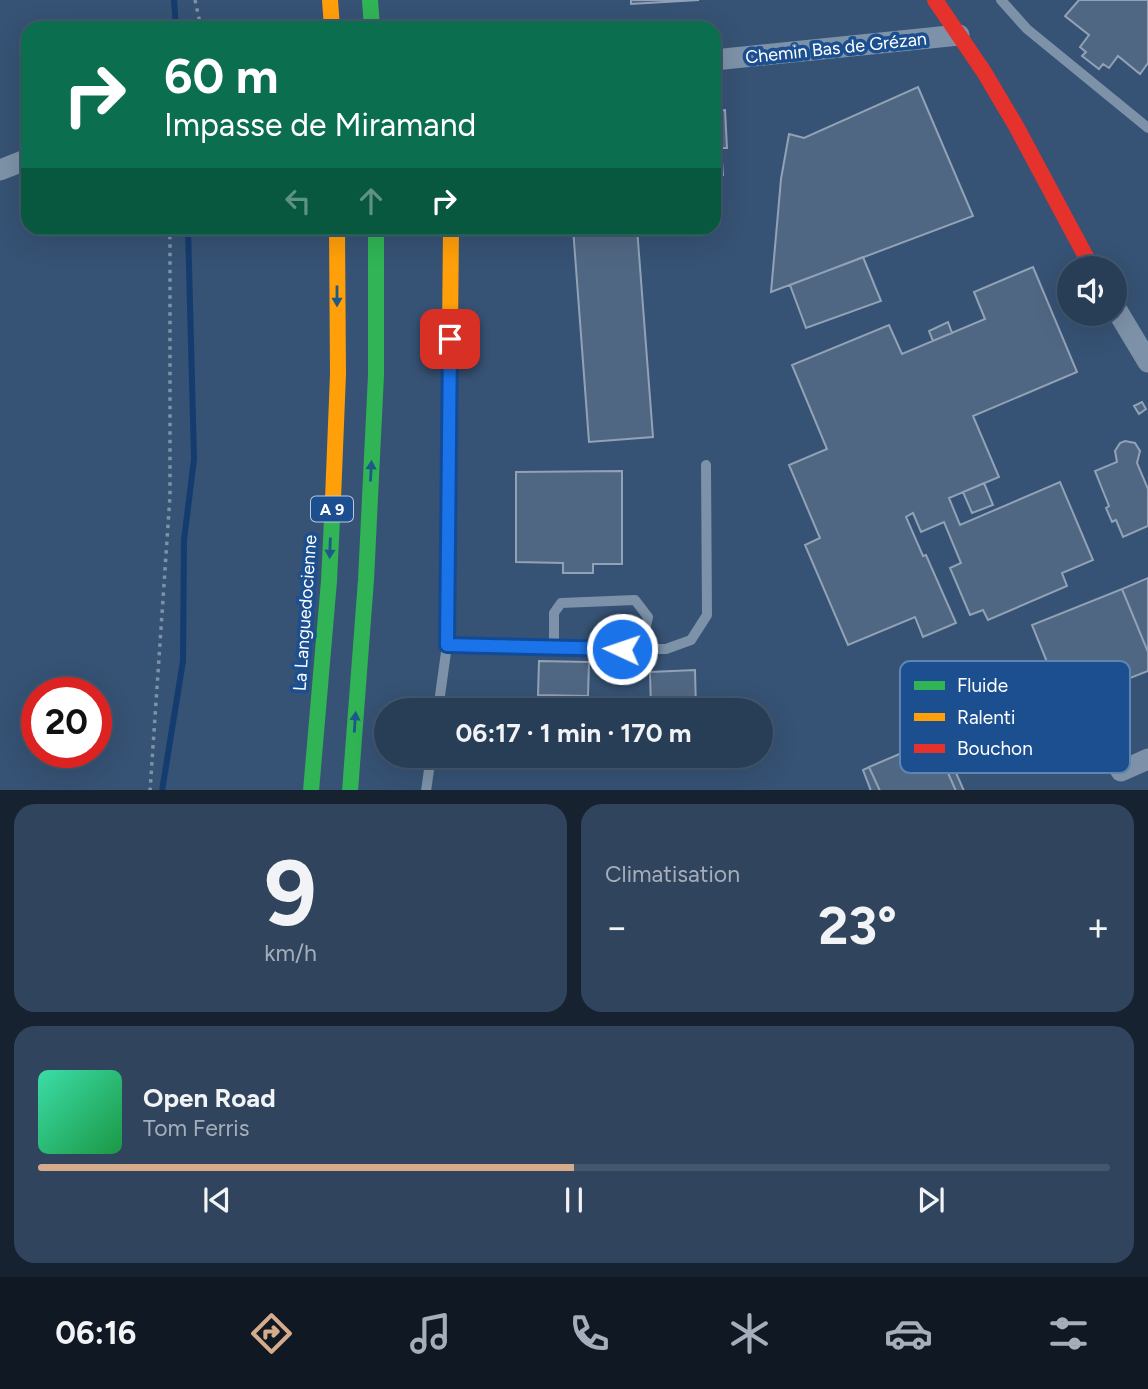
<!DOCTYPE html>
<html lang="fr">
<meta charset="utf-8">
<style>
:root{--surface:#283e57;--page:#30455d;--text:#f1f3f6;--muted:#a5aeba;--line:#44576d;--accent:#d6ab8b}
body{margin:0;font-family:Figtree,sans-serif;background:var(--page);color:var(--text);height:100vh;display:flex;flex-direction:column;font-size:26px;white-space:nowrap}
*{box-sizing:border-box;margin:0}
p{font-size:23px;color:var(--muted)}
.icon{flex:none;width:38px;height:38px;fill:none;stroke:currentColor;stroke-width:2;stroke-linecap:round;stroke-linejoin:round}
.map{position:relative;height:790px;overflow:hidden}
.side{display:flex;flex-direction:column;gap:14px;padding:14px;background:#162230;flex:1}
.side>*{flex:none}
.banner{position:absolute;left:21px;top:21px;width:700px;height:214px;border-radius:21px;box-shadow:0 7px 28px #0002,0 0 0 2px var(--line);background:#0b6e4f;color:#fff;overflow:hidden}
.controls{position:absolute;left:1057px;top:256px;display:grid;gap:14px}
.controls a{display:grid;place-items:center;width:70px;height:70px;border-radius:50%;background:var(--surface);box-shadow:0 7px 28px #0002,0 0 0 2px var(--line);font-size:35px}
.speed{position:absolute;left:21px;top:677px;display:flex;gap:14px;font-size:35px;font-weight:700;text-align:center}
.speed>*{display:grid;place-content:center;width:91px;height:91px;border-radius:50%;background:var(--surface);box-shadow:0 7px 28px #0002,0 0 0 2px var(--line);line-height:1}
.speed .limit{border:10px solid #d22;background:#fff;color:#111}
.pin{position:absolute;display:grid;place-items:center;width:60px;height:60px;color:#fff;margin:-30px;border-radius:14px;box-shadow:0 4px 10px #0006}
.me{position:absolute;width:77px;margin:-38px;rotate:273deg;stroke-linejoin:round;filter:drop-shadow(0 0 5px #0008)}
.turn{display:flex;align-items:center;gap:24px;height:147px;padding:0 28px;font-size:32px}
.turn .icon{width:91px;height:91px;stroke-width:2.5}
.turn b{display:block;font-size:49px;line-height:60px}
.lanes{display:flex;align-items:center;height:66px;padding:0 28px;background:#0003;justify-content:center;gap:35px;direction:ltr}
.lanes .off{opacity:.35}
.big{font-size:52px;font-weight:700;line-height:1.1}
.side .tile{flex:1;display:flex;flex-direction:column;justify-content:center;gap:10px;min-width:0;padding:0 24px;border-radius:21px;background:var(--page)}
.side .dial{align-items:center;gap:0}
.dial b{font-size:91px;line-height:1}
.song{display:flex;align-items:center;gap:21px}
.cover{width:84px;height:84px;border-radius:10px;background:linear-gradient(135deg,hsl(160 70% 55%),hsl(140 70% 35%))}
.played{height:7px;border-radius:4px;background:linear-gradient(90deg,var(--accent) 50%,var(--line) 50%)}
.keys{display:flex;justify-content:space-around;direction:ltr}
.heat{display:flex;justify-content:space-between;align-items:center;font-size:38px;direction:ltr}
.side .tiles{flex:1;display:grid;gap:14px;grid-template-columns:1fr 1fr}
.tile:last-child{grid-column:span 2}
.trip{position:absolute;left:374px;top:698px;width:399px;height:70px;border-radius:35px;background:var(--surface);box-shadow:0 7px 28px #0002,0 0 0 2px var(--line);font-weight:700;line-height:70px;text-align:center}
.tabs{display:flex;height:112px;justify-content:space-around;align-items:center;background:#101923;color:var(--muted)}
.tabs .icon{width:49px;height:49px}
.tabs .selected{color:var(--accent)}
.tabs b{font-size:32px;color:var(--text)}
.map>svg:first-child{display:block}
.lines{fill:none;stroke-linecap:round;stroke-linejoin:round}
.stream{stroke:#153c6e;stroke-width:6}
.building{fill:#506783;stroke:#92a2b6;stroke-width:2}
.path{stroke:#7d92a8;stroke-width:3.5;stroke-dasharray:3.5 5;stroke-linecap:butt}
.lane{stroke:#7d92a8;stroke-width:10}
.street{stroke:#7d92a8;stroke-width:21}
.fast{stroke:#30b455;stroke-width:16}
.slow{stroke:#ff9f0a;stroke-width:16}
.jam{stroke:#e5322d;stroke-width:16}
.oneway{fill:#1d5989}
.route-casing{stroke:#114b97;stroke-width:18}
.route{stroke:#1a73e8;stroke-width:12}
.labels{text-anchor:middle;dominant-baseline:central;stroke-width:7;stroke-linejoin:round;paint-order:stroke}
.shield{fill:#1b4f8f;stroke:#bbcadd;stroke-width:2}
.shield-label{font-size:16px;font-weight:bold;fill:#fff}
.street-label{font-size:18px;fill:#fff;stroke:#1b4f8f}
.key{fill:#1b4f8f;stroke:#5f84b1;stroke-width:2}
.key-label{font-size:19px;fill:#fff}
</style>
<div class="map">
<svg width="1148" height="791" viewBox="0 0 1148 791">
<rect width="100%" height="100%" fill="#365274"/>
<g class="lines">
<!-- stream -->
<path class="stream" d="M174,0L176,28
M162,791L183,661L184,540L194,459L188,228"/>
</g>
<!-- building -->
<path class="building" d="M631,0H699L631,4Z
M1079,0H1148V63L1140,74L1118,56L1109,68L1103,64L1099,69L1082,56L1086,52L1080,47L1089,35L1065,16Z
M918,87L973,216L771,292L781,179L789,134L804,138Z
M725,110L727,148H721L723,175H714V111Z
M573,228H637L653,437L589,442Z
M863,257L881,301L806,328L790,285Z
M1033,267L1077,372L973,416L999,477L949,498L960,525L1060,482L1093,560L1062,573L1067,586L988,620L983,610L970,615L950,568L961,563L944,522L921,532L913,513L906,517L923,556L926,555L956,623L923,637L915,617L848,645L805,545L820,538L789,465L827,449L792,365L889,325L902,354L985,319L974,292Z
M948,322L952,333L933,341L929,331Z
M1142,402L1146,409L1139,414L1134,406Z
M1125,441L1135,443L1140,451L1137,463L1148,489V526L1123,537L1116,520L1112,522L1106,508L1109,506L1095,471L1117,462L1115,451L1120,443Z
M622,471V564H593V573H563V563L516,562V472Z
M984,483L993,505L972,513L963,492Z
M1148,578V652L1122,589Z
M1122,589L1148,652V671L1064,704L1032,625Z
M539,661L589,662L588,696L538,695Z
M695,670L696,710H651L650,672Z
M927,710L938,737L933,739L956,791H880L869,767L916,747L905,720Z
M940,736L964,791H956L933,739Z
M869,767L880,791H871L863,770Z"/>
<g class="lines">
<!-- path -->
<path class="path" d="M195,0L201,28
M150,791L170,496V239L168,228"/>
<!-- lane -->
<path class="lane" d="M1001,0L1027,29L1148,128
M641,649H666L691,640L707,615L706,465
M438,710L447,645L641,649L648,617L635,600L561,603L554,613V646
M426,791L431,756"/>
<!-- street -->
<path class="street" d="M714,60L959,35
M0,170L28,159
M1115,307L1148,362
M1121,771L1148,759"/>
<!-- fast -->
<path class="fast" d="M370,0L372,28
M311,791L329,581L333,499
M350,791L366,580L376,375V228"/>
<!-- slow -->
<path class="slow" d="M330,0L332,28
M333,499L338,374L337,228
M447,645L451,228"/>
<!-- jam -->
<path class="jam" d="M935,0L984,72L1016,126L1092,268"/>
</g>
<!-- one-way arrows -->
<defs><path id="oneway-solid" d="M-6-.8H1V-3.2L6.5 0L1 3.2V.8H-6Z" transform="scale(1.75)"/></defs>
<g class="oneway">
<use href="#oneway-solid" transform="translate(337 296) rotate(90)"/>
<use href="#oneway-solid" transform="translate(371 471) rotate(-87)"/>
<use href="#oneway-solid" transform="translate(330 548) rotate(92)"/>
<use href="#oneway-solid" transform="translate(355 722) rotate(-86)"/>
</g>
<g class="lines">
<defs>
<path id="route" d="M450,339L447,645L622,649"/>
</defs>
<!-- route casing -->
<use href="#route" class="route-casing"/>
<!-- route -->
<use href="#route" class="route"/>
</g>
<g class="labels">
<!-- shield labels -->
<rect class="shield" x="311" y="496.5" width="42" height="25" rx="5"/>
<g class="shield-label">
<text x="332" y="509">A 9</text>
</g>
<!-- street labels -->
<g class="street-label">
<text transform="translate(836 48) rotate(-6)">Chemin Bas de Grézan</text>
<text transform="translate(305 613) rotate(-86)">La Languedocienne</text>
</g>
</g>
<!-- legend -->
<rect x="900" y="661" width="230" height="112" rx="10" class="key"/>
<rect x="914" y="681" width="31" height="9" fill="#30b455"/>
<rect x="914" y="713" width="31" height="8" fill="#ff9f0a"/>
<rect x="914" y="744" width="31" height="9" fill="#e5322d"/>
<g class="key-label">
<text x="957" y="692">Fluide</text>
<text x="957" y="724">Ralenti</text>
<text x="957" y="755">Bouchon</text>
</g>
</svg>
<div class="controls">
<a><svg class="icon" aria-label="sound" viewBox="0 0 24 24"><path d="M4 9h4l5-4v14l-5-4H4zM17 9q2 3 0 6"/></svg></a>
</div>
<div class="speed"><div class="limit">20</div></div>
<div class="pin" style="left:450px;top:339px;background:#d93025"><svg class="icon" aria-label="arrive" viewBox="0 0 24 24"><path d="M6 21V4h12l-3 4 3 4H6"/></svg></div>
<svg class="me" style="left:622px;top:649px" viewBox="-20 -20 40 40"><circle r="17" fill="#1a73e8" stroke="#fff" stroke-width="3"/><path d="M0-11L8 9 0 5-8 9z" fill="#fff"/></svg>
<div class="trip">06:17 · 1 min · 170 m</div>
<div class="banner">
<div class="turn"><svg class="icon" aria-label="right" viewBox="0 0 24 24"><path d="M7 20v-9h11M14 6l5 5-5 5"/></svg><div><b>60 m</b>Impasse de Miramand</div></div>
<div class="lanes"><svg class="icon off" aria-label="left" viewBox="0 0 24 24"><path d="M17 20v-9H6M10 6l-5 5 5 5"/></svg><svg class="icon off" aria-label="ahead" viewBox="0 0 24 24"><path d="M12 20V5M6 11l6-6 6 6"/></svg><svg class="icon" aria-label="right" viewBox="0 0 24 24"><path d="M7 20v-9h11M14 6l5 5-5 5"/></svg></div>
</div>
</div>
<section class="side">
<div class="tiles">
<div class="tile dial"><b>9</b><p>km/h</p></div>
<div class="tile"><p>Climatisation</p>
<div class="heat"><a>−</a><b class="big">23°</b><a>+</a></div>
</div>
<div class="tile">
<div class="song"><i class="cover"></i><div><b>Open Road</b><p>Tom Ferris</p></div></div>
<div class="played"></div>
<div class="keys"><svg class="icon" aria-label="previous" viewBox="0 0 24 24"><path d="M18 5L8 12l10 7zM5 5v14"/></svg><svg class="icon" aria-label="pause" viewBox="0 0 24 24"><path d="M8 5v14M16 5v14"/></svg><svg class="icon" aria-label="next" viewBox="0 0 24 24"><path d="M6 5l10 7-10 7zM19 5v14"/></svg></div>
</div>
</div>
</section>
<nav class="tabs">
<b>06:16</b>
<svg class="icon selected" aria-label="directions" viewBox="0 0 24 24"><path d="M12 3l9 9-9 9-9-9zM9 14v-3h6M13 9l2 2-2 2"/></svg>
<svg class="icon" aria-label="music" viewBox="0 0 24 24"><path d="M9 18V5l10-2v13"/><circle cx="6" cy="18" r="3"/><circle cx="16" cy="16" r="3"/></svg>
<svg class="icon" aria-label="phone" viewBox="0 0 24 24"><path d="M5 4h4l2 5-3 2q2 4 5 5l2-3 5 2v4C11 20 4 13 5 4z"/></svg>
<svg class="icon" aria-label="climate" viewBox="0 0 24 24"><path d="M12 3v18M4 7l16 10M4 17L20 7"/></svg>
<svg class="icon" aria-label="car" viewBox="0 0 24 24"><path d="M5 17H2v-5l4-1 3-4h7l3 4 3 1v5h-3M9 17h6M6 11h13"/><circle cx="7" cy="17" r="2"/><circle cx="17" cy="17" r="2"/></svg>
<svg class="icon" aria-label="filters" viewBox="0 0 24 24"><path d="M4 7h16M4 17h16"/><circle cx="9" cy="7" r="2"/><circle cx="15" cy="17" r="2"/></svg>
</nav>
